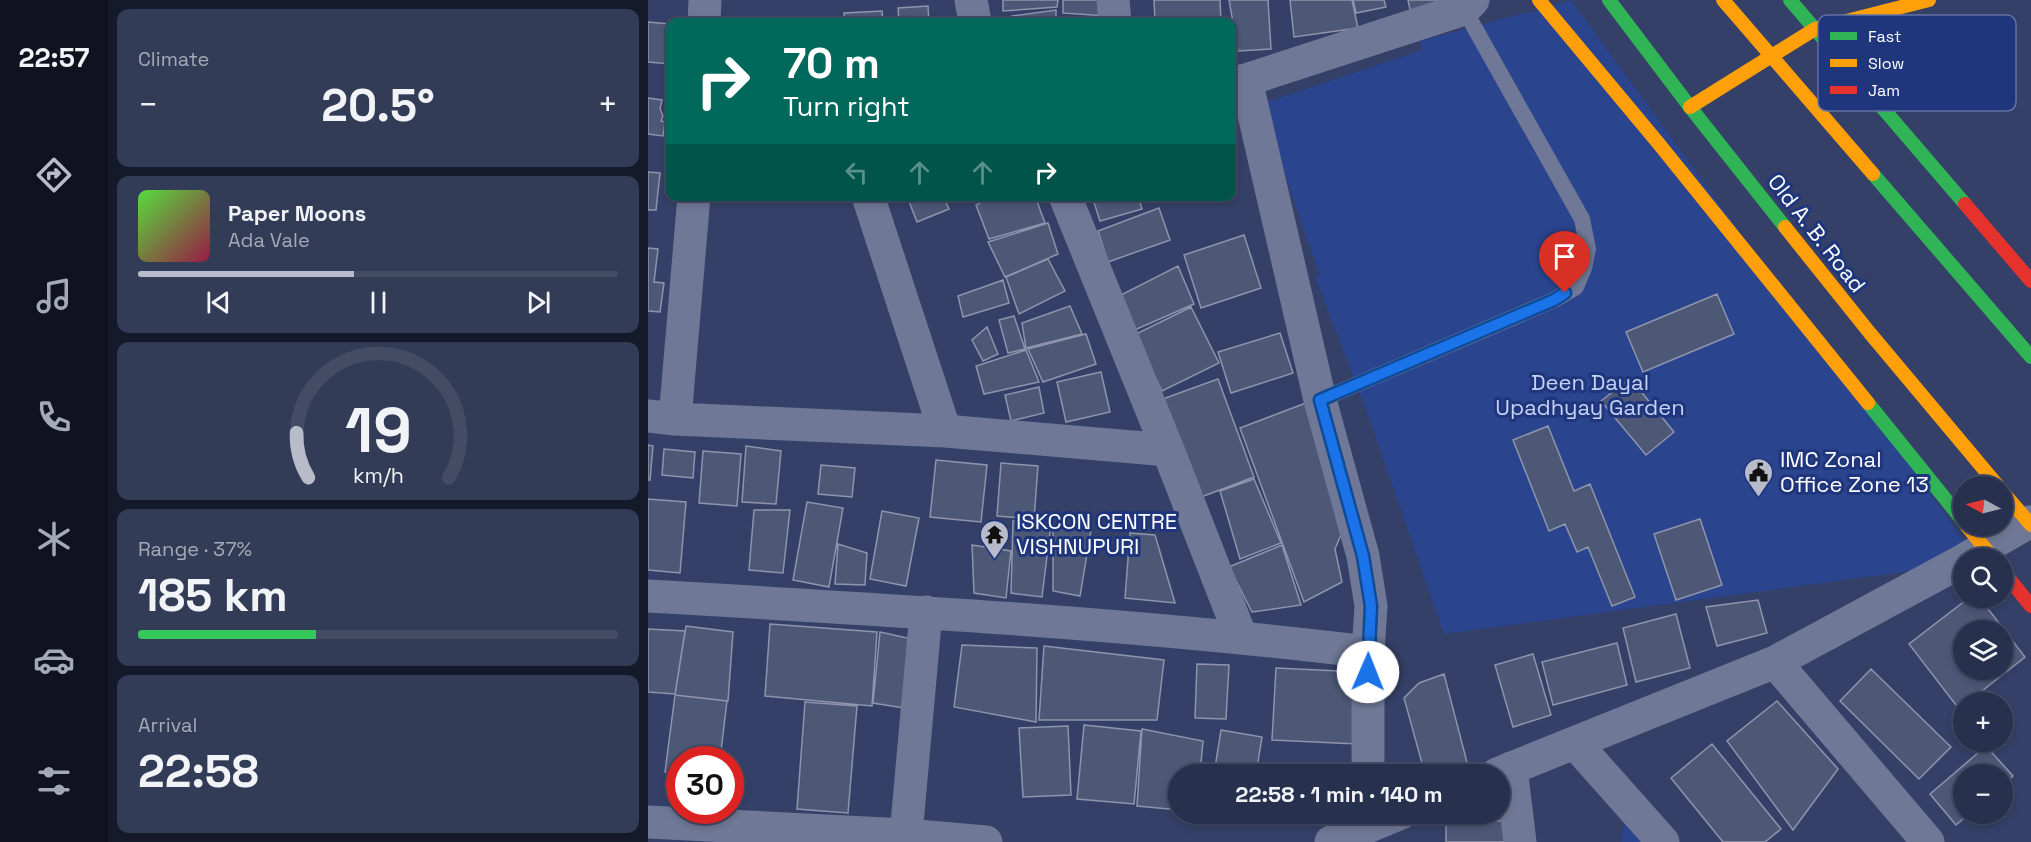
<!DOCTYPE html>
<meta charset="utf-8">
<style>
:root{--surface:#27304d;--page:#333c57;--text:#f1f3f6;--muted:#a4a9b6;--line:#434b65;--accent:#b8bcca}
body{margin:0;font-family:"Space Grotesk",sans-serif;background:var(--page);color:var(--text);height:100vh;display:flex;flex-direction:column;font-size:22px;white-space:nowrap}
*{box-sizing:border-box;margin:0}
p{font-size:20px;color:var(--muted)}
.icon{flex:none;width:33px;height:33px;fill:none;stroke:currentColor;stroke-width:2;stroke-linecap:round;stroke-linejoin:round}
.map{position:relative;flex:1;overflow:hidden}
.drawer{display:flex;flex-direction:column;gap:9px;padding:9px;background:#151a2a;width:540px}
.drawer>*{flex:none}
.guide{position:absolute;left:18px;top:18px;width:570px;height:183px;border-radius:12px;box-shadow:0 3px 9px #0003,0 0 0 2px var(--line);background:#00695c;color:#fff;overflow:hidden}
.needle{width:39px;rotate:277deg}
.controls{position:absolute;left:1305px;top:476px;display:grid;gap:12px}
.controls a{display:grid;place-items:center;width:60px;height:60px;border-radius:50%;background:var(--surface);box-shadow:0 3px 9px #0003,0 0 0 2px var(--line);font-size:30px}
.speed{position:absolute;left:18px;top:746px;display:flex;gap:12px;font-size:30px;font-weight:700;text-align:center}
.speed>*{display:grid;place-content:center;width:78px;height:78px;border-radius:50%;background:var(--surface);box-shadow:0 3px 9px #0003,0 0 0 2px var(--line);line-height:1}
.speed .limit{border:9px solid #d22;background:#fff;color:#111}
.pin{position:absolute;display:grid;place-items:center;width:51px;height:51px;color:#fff;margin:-62px -26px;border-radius:50% 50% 50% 0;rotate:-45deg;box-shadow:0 0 6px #0007}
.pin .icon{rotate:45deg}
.me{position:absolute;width:66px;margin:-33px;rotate:1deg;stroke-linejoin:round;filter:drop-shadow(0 0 4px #0008)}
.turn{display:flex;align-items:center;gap:21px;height:126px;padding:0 18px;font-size:27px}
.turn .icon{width:78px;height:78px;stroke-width:2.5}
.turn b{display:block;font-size:42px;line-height:51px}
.lanes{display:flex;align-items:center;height:57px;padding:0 18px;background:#0003;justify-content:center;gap:30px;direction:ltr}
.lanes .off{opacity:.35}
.big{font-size:45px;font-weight:700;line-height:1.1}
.drawer .tile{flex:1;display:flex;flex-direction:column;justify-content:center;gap:9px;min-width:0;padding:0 21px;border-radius:12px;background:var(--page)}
.drawer .dial{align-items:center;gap:0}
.dial svg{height:156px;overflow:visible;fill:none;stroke:var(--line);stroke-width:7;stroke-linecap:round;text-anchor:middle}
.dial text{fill:var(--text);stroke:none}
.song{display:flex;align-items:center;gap:18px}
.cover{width:72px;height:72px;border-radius:9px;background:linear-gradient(135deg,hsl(110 70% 55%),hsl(340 70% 35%))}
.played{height:6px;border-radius:3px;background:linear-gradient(90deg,var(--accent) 45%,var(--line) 45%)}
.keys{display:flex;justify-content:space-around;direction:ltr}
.heat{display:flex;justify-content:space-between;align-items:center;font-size:33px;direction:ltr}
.charge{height:9px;border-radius:4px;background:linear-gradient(90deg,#34c759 37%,var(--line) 0)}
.trip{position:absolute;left:520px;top:764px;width:342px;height:60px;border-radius:30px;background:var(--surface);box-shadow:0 3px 9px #0003,0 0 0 2px var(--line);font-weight:700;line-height:60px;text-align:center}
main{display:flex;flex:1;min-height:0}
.tabs{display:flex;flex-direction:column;width:108px;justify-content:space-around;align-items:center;background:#10131f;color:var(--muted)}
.tabs .icon{width:42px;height:42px}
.tabs .current{color:var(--accent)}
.tabs b{font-size:27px;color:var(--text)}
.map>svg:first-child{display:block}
.green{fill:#2a448e}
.building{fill:#4d5877;stroke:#8d94ac;stroke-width:1.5;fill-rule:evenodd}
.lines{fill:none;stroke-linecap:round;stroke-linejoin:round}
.lane{stroke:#6f7896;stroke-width:16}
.street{stroke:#6f7896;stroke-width:33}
.fast{stroke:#30b455;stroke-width:14}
.slow{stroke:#ff9f0a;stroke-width:14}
.jam{stroke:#e5322d;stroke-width:14}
.route-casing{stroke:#114b97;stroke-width:15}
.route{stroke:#1a73e8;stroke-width:10}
.labels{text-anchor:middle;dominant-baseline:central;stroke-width:6;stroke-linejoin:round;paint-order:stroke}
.street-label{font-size:22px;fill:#fff;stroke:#1f367c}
.park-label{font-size:22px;fill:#c5d2f5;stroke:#1f367c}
.poi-label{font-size:22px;fill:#fff;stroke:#1f367c;text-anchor:start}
.key{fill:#1f367c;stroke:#6272a3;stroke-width:1.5}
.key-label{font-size:16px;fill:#fff}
</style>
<main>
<nav class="tabs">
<b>22:57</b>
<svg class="icon current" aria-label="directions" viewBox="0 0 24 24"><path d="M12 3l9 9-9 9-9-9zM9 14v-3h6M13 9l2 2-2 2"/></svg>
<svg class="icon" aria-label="music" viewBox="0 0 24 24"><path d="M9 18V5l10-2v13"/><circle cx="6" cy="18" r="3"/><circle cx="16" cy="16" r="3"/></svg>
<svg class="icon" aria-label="phone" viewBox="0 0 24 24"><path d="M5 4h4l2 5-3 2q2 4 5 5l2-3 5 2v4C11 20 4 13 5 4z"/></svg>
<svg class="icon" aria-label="climate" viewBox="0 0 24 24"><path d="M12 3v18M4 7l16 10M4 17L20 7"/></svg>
<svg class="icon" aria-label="car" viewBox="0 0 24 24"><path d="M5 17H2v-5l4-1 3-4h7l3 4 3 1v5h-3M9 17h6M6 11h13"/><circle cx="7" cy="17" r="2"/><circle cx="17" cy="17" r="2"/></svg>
<svg class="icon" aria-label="filters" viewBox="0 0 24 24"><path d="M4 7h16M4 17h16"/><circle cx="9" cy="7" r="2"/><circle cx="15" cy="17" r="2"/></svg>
</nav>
<section class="drawer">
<div class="tile"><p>Climate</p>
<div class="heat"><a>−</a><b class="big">20.5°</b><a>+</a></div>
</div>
<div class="tile">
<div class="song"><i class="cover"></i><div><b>Paper Moons</b><p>Ada Vale</p></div></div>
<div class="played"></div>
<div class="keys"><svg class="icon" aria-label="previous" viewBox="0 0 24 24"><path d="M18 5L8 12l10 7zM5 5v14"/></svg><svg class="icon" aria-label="pause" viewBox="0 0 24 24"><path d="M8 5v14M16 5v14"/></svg><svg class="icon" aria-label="next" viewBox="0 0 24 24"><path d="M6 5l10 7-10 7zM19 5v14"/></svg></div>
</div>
<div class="tile dial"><svg viewBox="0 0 100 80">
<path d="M14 69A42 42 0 1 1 86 69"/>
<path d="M14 69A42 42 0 0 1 8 46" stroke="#b8bcca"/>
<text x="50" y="56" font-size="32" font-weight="700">19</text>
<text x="50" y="72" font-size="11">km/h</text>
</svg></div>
<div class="tile"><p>Range · 37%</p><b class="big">185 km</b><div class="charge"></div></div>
<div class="tile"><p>Arrival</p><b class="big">22:58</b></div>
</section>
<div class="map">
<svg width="1383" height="842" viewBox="0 0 1383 842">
<rect width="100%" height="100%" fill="#344067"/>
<!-- green -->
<path class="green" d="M923,0L1329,558L1315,564L796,634L720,415L668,279L672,276L613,104L774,50L772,41L880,12L882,13Z
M980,805L1005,842H973Z"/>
<!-- building -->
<path class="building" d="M355,0H410L409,7L355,11Z
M415,0H462L459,16L415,13Z
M506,0H572L573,22H507Z
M581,0H620L623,49L590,51Z
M642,0H704L710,28L646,37Z
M705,0H736L738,7L708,13Z
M760,0H816L763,14Z
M280,6L281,22H251L250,8Z
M408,10V22H364V16Z
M234,11L235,22H196V13Z
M459,16L469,22H422Z
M169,19V22H141L140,21Z
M69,20L101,21V22H69Z
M0,22L22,24V64L0,62Z
M0,98L14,100L12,109L15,116L13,121L17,122L15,136L0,134Z
M0,172L12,173L8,210H0Z
M259,196H295L301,209L269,222Z
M345,196H387L397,223L341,239L328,205Z
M444,196H490L494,209L452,221Z
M511,208L522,240L460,262L450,231Z
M400,223L410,254L357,277L340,242Z
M596,235L613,288L553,308L536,255Z
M0,248L10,249L6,282L16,283L12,312L0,311Z
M400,259L417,291L371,314L358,277Z
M530,266L546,304L482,332L469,297Z
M355,280L361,303L315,317L310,296Z
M1069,294L1086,334L995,372L978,332Z
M422,306L434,334L378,348L374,323Z
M543,307L571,363L514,391L486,335Z
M366,316L377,349L360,353L351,320Z
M339,327L350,354L335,361L324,340Z
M632,333L645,373L583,393L570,352Z
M438,334L448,364L395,382L380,349Z
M378,350L391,382L336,394L328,366Z
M453,372L462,412L418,422L409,382Z
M982,378L1026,432L998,455L953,401Z
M570,379L606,477L548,499L512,400Z
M391,387L396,413L363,421L357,395Z
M663,401L700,518L687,549L694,582L656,602L592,428Z
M900,426L926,491L942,484L987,597L964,606L940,547L929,552L917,524L901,531L865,440Z
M0,445L5,446L2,480H0Z
M98,446L133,451L128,504L94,502Z
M16,449L47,452L45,478L14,475Z
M55,451L93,454L89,506L51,503Z
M288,460L339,465L333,522L282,517Z
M353,463L390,466L386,519L349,516Z
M173,465L207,468L204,497L170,494Z
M606,479L633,543L592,559L572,491Z
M0,499L38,502L32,573L0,570Z
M159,502L195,508L181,587L145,580Z
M106,510H142L135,573L101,570Z
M234,511L271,518L258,586L222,579Z
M1052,519L1074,585L1028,600L1006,534Z
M365,521L403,524L394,597L363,593Z
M405,525L443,530L432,596L405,591Z
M482,533L507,535L527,603L477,598Z
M190,544L219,553L217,585L187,584Z
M324,545L363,551L358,598L326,593Z
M634,545L653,605L604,612L581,567Z
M1322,597H1331L1377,657L1320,702H1316V705L1311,709L1261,644ZM1316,630H1354V669H1316Z
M1110,600L1119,633L1069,646L1058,607Z
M1028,614L1042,668L988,682L975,628Z
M122,624L229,632L224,706L117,696Z
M38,626L85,632L80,701L27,695Z
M0,629L37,631L27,694L0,692Z
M232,632L273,641L262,709L225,703Z
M969,643L979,685L905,705L894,662Z
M314,645L389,648L388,722L306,707Z
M396,646L516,660L509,720H391Z
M885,654L903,715L865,727L847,665Z
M549,664L581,665L578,719L547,718Z
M628,668L712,672L709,744L624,740Z
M1223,669L1303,747L1271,779L1192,701Z
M796,674L822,774H777L756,698L771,683Z
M27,695L79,701L72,759H32V773L17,772Z
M1129,701L1190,769L1145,830L1079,741Z
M157,702L209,706L200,813L149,809Z
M436,725L493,731L486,804L429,799Z
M420,726L423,795L375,797L371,728Z
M494,729L555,741L552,774H531V810L489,806Z
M573,730L614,737L608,774H566Z
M1064,744L1133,829L1117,842H1075L1023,778Z
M1338,746L1365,776L1354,785V774H1316V813H1322L1308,825L1282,794Z
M798,820L862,821V842H798Z"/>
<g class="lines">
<!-- lane -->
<path class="lane" d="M672,400L906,300L928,287L936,268L940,249L934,219L816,9"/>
<!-- street -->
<path class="street" d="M323,0L327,22
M465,0L467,22
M56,22L57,0
M598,80L672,400L715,556L723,606L720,652V774
M584,82L598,80L816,9L825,0
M220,196L297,431
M417,196L520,450L593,637
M0,416L27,419L297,431L520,450
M27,419L46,196
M1319,558L1381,522
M0,596C240,610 481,623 720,652
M1127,662L1280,842
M927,743L1015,842
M863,768L872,842
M849,774L1127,662L1316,560
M0,822L258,835L338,842
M258,835L278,612
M683,842L753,813"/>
<!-- fast -->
<path class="fast" d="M961,0L1042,107L1137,227
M1142,0L1317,204
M1225,174L1383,357
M1220,403L1316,522"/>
<!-- slow -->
<path class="slow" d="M891,0L1011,144L1220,403
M1075,0L1225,174
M1042,107L1167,29L1281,0
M1137,227L1221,332L1350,486
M1354,491L1383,525
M1318,525L1345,558"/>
<!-- jam -->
<path class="jam" d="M1317,204L1383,281
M1354,570L1383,606"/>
</g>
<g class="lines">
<defs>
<path id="route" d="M720,672L723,606L715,556L672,400L906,300L917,293"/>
</defs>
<!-- route casing -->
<use href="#route" class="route-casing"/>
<!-- route -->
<use href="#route" class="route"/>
</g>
<!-- icons -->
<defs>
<symbol id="civic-pin" viewBox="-11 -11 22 30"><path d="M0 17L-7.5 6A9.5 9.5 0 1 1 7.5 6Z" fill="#b8bcca" stroke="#1f367c"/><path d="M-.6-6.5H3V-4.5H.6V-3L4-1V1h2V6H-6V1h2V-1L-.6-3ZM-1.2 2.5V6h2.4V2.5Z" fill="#111"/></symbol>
<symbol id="temple-pin" viewBox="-11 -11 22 30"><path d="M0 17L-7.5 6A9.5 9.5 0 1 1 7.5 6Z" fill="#b8bcca" stroke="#1f367c"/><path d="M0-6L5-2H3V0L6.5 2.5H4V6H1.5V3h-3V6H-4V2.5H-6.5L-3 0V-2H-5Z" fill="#111"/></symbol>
</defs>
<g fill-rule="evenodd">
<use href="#civic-pin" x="1094" y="456" width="33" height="45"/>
<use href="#temple-pin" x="330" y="518" width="33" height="45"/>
</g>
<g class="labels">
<!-- street labels -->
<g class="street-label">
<text transform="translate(1169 233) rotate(52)">Old A. B. Road</text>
</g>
<!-- park labels -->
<g class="park-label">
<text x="942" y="382">Deen Dayal<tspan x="942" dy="25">Upadhyay Garden</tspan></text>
</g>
<!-- poi labels -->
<g class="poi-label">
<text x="1132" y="459">IMC Zonal<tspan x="1132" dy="25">Office Zone 13</tspan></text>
<text x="368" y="521">ISKCON CENTRE<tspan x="368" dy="25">VISHNUPURI</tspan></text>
</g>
</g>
<!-- legend -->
<rect x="1170" y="15" width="198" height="96" rx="9" class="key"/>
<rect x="1182" y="32" width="27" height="8" fill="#30b455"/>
<rect x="1182" y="59" width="27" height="8" fill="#ff9f0a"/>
<rect x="1182" y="86" width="27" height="8" fill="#e5322d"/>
<g class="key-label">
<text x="1220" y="42">Fast</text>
<text x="1220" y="69">Slow</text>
<text x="1220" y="96">Jam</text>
</g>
</svg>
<div class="controls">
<a><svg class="needle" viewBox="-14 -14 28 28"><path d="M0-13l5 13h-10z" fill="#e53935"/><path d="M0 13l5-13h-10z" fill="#a4a9b6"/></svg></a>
<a><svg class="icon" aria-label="search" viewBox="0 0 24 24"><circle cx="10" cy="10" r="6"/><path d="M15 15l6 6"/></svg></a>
<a><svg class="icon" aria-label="layers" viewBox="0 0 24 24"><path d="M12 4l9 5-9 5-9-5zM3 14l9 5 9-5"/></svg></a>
<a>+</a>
<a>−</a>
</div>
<div class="speed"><div class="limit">30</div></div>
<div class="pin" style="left:917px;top:293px;background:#d93025"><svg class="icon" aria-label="arrive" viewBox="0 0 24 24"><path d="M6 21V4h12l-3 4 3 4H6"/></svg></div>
<svg class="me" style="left:720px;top:672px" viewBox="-20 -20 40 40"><circle r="19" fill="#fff"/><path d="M0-13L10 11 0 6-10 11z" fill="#1a73e8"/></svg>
<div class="trip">22:58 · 1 min · 140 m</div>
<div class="guide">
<div class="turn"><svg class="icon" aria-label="right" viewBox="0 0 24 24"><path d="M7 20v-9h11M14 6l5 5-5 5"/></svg><div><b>70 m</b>Turn right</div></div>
<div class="lanes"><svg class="icon off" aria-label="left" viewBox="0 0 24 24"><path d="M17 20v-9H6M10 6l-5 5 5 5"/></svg><svg class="icon off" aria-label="ahead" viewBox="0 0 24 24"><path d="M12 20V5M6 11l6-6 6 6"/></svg><svg class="icon off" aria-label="ahead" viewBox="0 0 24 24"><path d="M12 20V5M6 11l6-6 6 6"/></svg><svg class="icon" aria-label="right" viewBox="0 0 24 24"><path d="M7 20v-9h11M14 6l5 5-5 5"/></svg></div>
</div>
</div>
</main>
